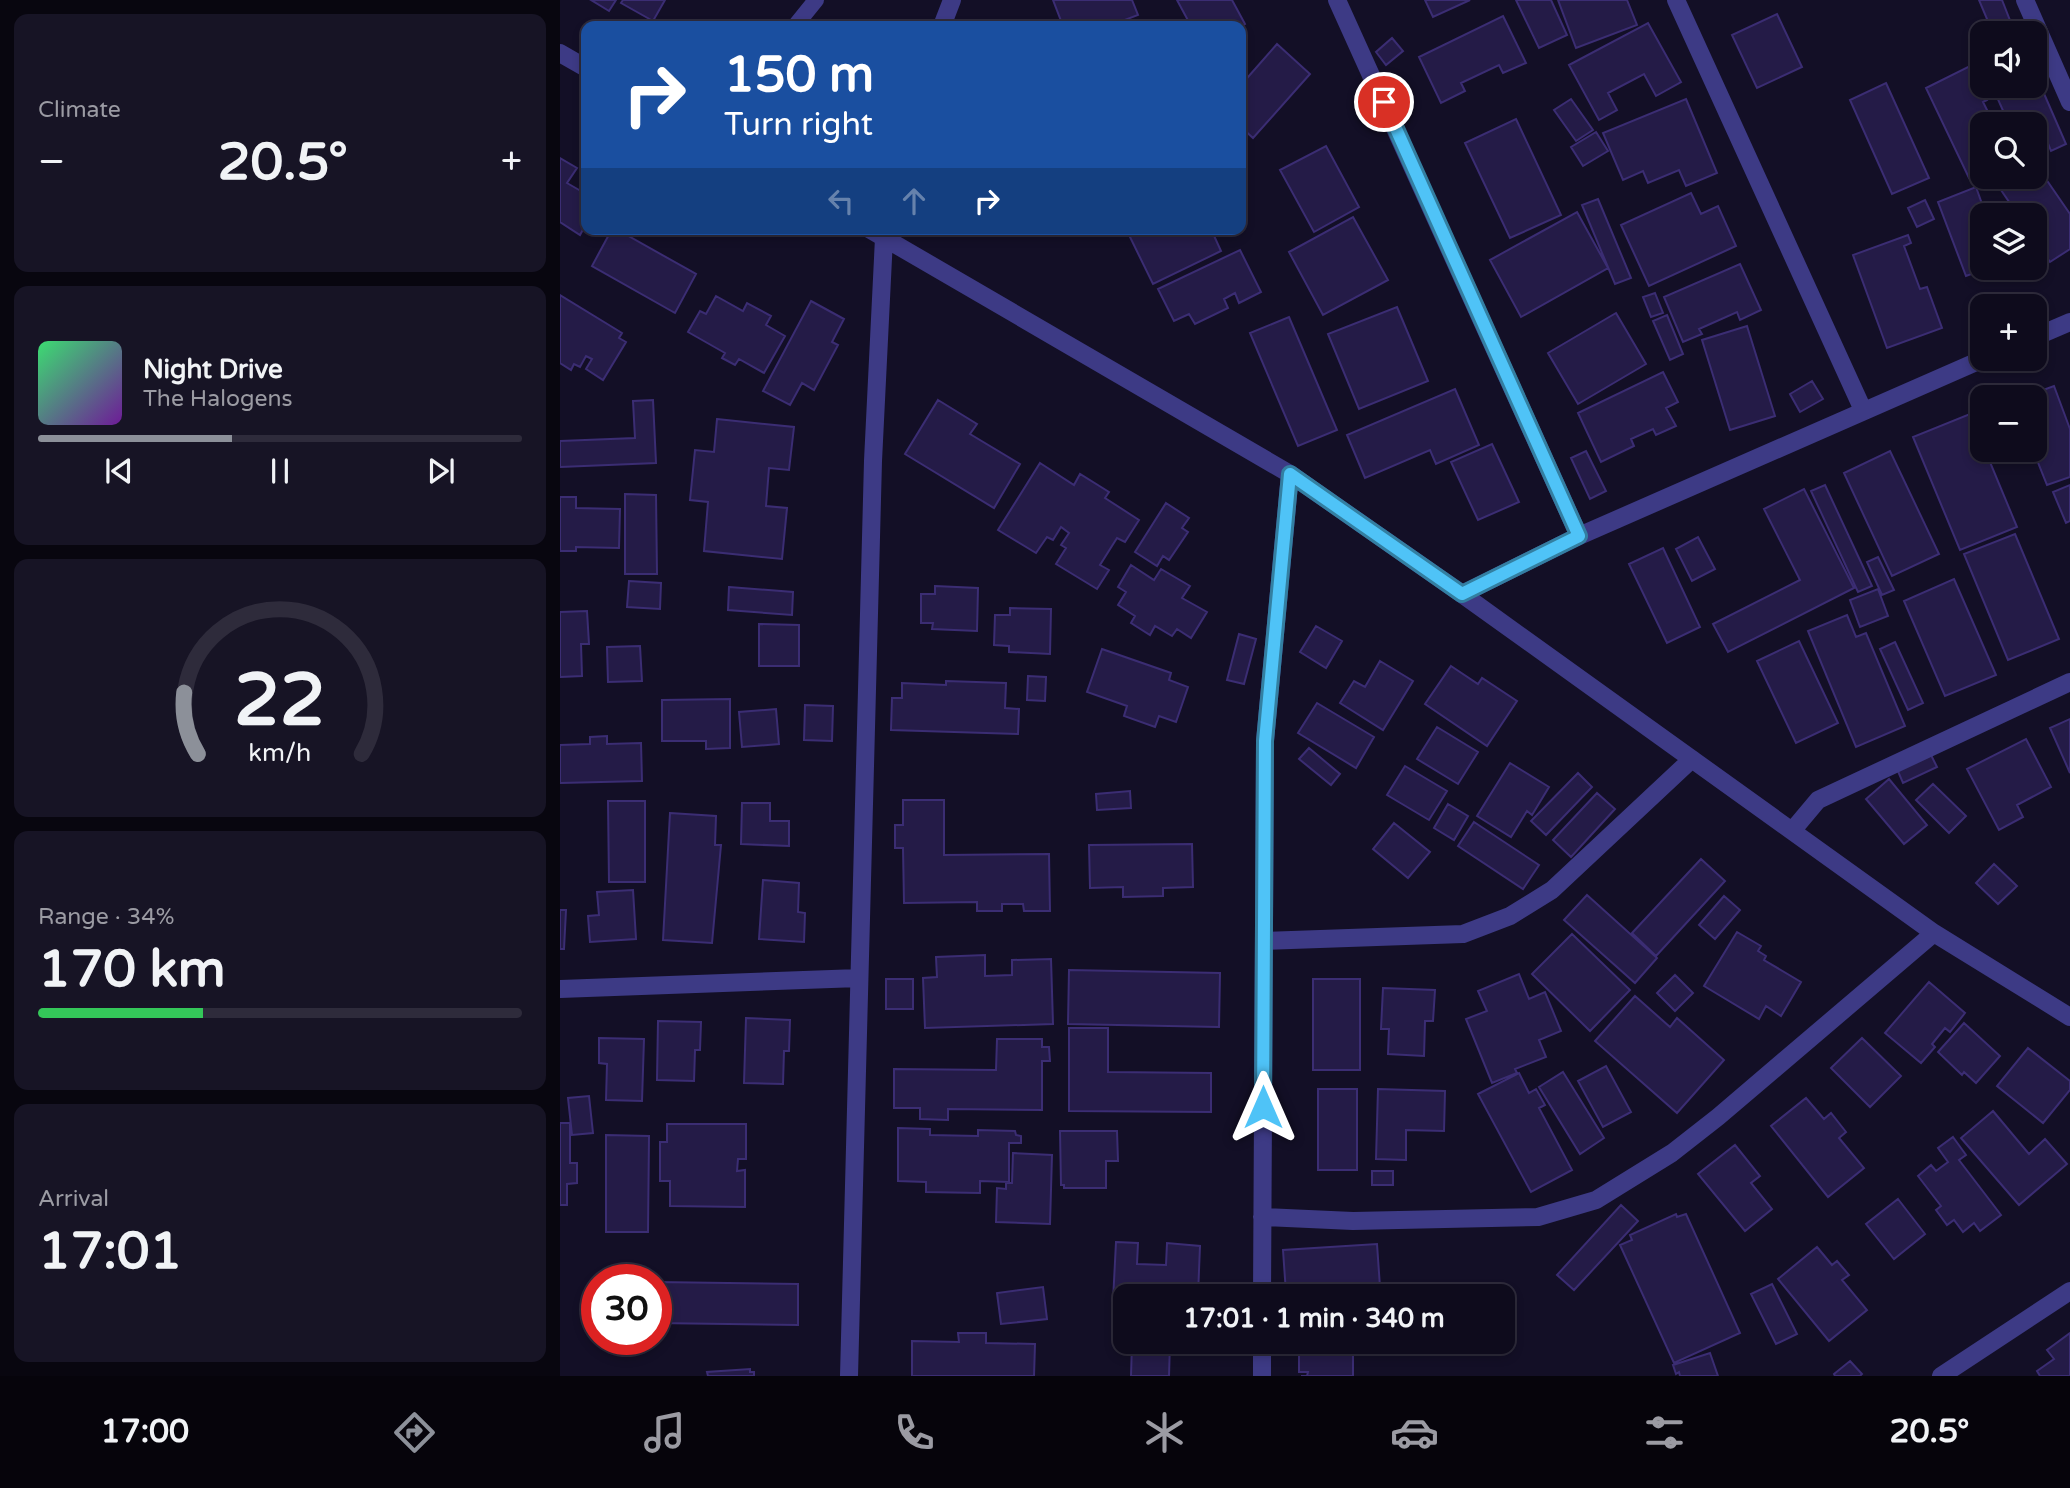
<!DOCTYPE html>
<meta charset="utf-8">
<style>
:root{--surface:#0e0b1c;--page:#171425;--text:#f1f3f6;--muted:#9b9ba3;--line:#2e2b3b;--accent:#8c9099}
body{margin:0;font-family:"Varela Round",sans-serif;background:var(--page);color:var(--text);height:100vh;display:flex;flex-direction:column;font-size:26px;white-space:nowrap}
*{box-sizing:border-box;margin:0}
p{font-size:23px;color:var(--muted)}
.icon{flex:none;width:38px;height:38px;fill:none;stroke:currentColor;stroke-width:2;stroke-linecap:round;stroke-linejoin:round}
.map{position:relative;flex:1;overflow:hidden}
.sheet{display:flex;flex-direction:column;gap:14px;padding:14px;background:#08060f;width:560px}
.sheet>*{flex:none}
.banner{position:absolute;left:21px;top:21px;width:665px;height:214px;border-radius:14px;box-shadow:0 4px 10px #0003,0 0 0 2px var(--line);background:#1a4fa0;color:#fff;overflow:hidden}
.controls{position:absolute;left:1410px;top:21px;display:grid;gap:14px}
.controls a{display:grid;place-items:center;width:77px;height:77px;border-radius:14px;background:var(--surface);box-shadow:0 4px 10px #0003,0 0 0 2px var(--line);font-size:35px}
.speed{position:absolute;left:21px;top:1264px;display:flex;gap:14px;font-size:35px;font-weight:700;text-align:center}
.speed>*{display:grid;place-content:center;width:91px;height:91px;border-radius:50%;background:var(--surface);box-shadow:0 4px 10px #0003,0 0 0 2px var(--line);line-height:1}
.speed .limit{border:10px solid #d22;background:#fff;color:#111}
.pin{position:absolute;display:grid;place-items:center;width:60px;height:60px;color:#fff;margin:-30px;border:4px solid #fff;border-radius:50%;box-shadow:0 2px 7px #0007}
.me{position:absolute;width:77px;margin:-38px;rotate:0deg;stroke-linejoin:round;filter:drop-shadow(0 0 5px #0008)}
.turn{display:flex;align-items:center;gap:24px;height:147px;padding:0 28px;font-size:32px}
.turn .icon{width:91px;height:91px;stroke-width:2.5}
.turn b{display:block;font-size:49px;line-height:60px}
.lanes{display:flex;align-items:center;height:66px;padding:0 28px;background:#0003;justify-content:center;gap:35px;direction:ltr}
.lanes .off{opacity:.35}
.big{font-size:52px;font-weight:700;line-height:1.1}
.sheet .tile{flex:1;display:flex;flex-direction:column;justify-content:center;gap:10px;min-width:0;padding:0 24px;border-radius:14px;background:var(--page)}
.sheet .dial{align-items:center;gap:0}
.dial svg{height:182px;overflow:visible;fill:none;stroke:var(--line);stroke-width:7;stroke-linecap:round;text-anchor:middle}
.dial text{fill:var(--text);stroke:none}
.song{display:flex;align-items:center;gap:21px}
.cover{width:84px;height:84px;border-radius:10px;background:linear-gradient(135deg,hsl(140 70% 55%),hsl(280 70% 35%))}
.played{height:7px;border-radius:4px;background:linear-gradient(90deg,var(--accent) 40%,var(--line) 40%)}
.keys{display:flex;justify-content:space-around;direction:ltr}
.heat{display:flex;justify-content:space-between;align-items:center;font-size:38px;direction:ltr}
.charge{height:10px;border-radius:5px;background:linear-gradient(90deg,#34c759 34%,var(--line) 0)}
.trip{position:absolute;left:553px;top:1284px;width:402px;height:70px;border-radius:14px;background:var(--surface);box-shadow:0 4px 10px #0003,0 0 0 2px var(--line);font-weight:700;line-height:70px;text-align:center}
.dock{display:flex;height:112px;justify-content:space-around;align-items:center;background:#06040b;color:var(--muted)}
.dock .icon{width:49px;height:49px}
.dock .selected{color:var(--accent)}
.dock b{font-size:32px;color:var(--text)}
main{display:flex;flex:1;min-height:0}
.map>svg:first-child{display:block}
.building{fill:#241b47;stroke:#3b2d73;stroke-width:2}
.lines{fill:none;stroke-linecap:round;stroke-linejoin:round}
.lane{stroke:#3d3a85;stroke-width:16}
.street{stroke:#3d3a85;stroke-width:18}
.route-casing{stroke:#337fa1;stroke-width:18}
.route{stroke:#4fc3f7;stroke-width:12}
</style>
<main>
<section class="sheet">
<div class="tile"><p>Climate</p>
<div class="heat"><a>−</a><b class="big">20.5°</b><a>+</a></div>
</div>
<div class="tile">
<div class="song"><i class="cover"></i><div><b>Night Drive</b><p>The Halogens</p></div></div>
<div class="played"></div>
<div class="keys"><svg class="icon" aria-label="previous" viewBox="0 0 24 24"><path d="M18 5L8 12l10 7zM5 5v14"/></svg><svg class="icon" aria-label="pause" viewBox="0 0 24 24"><path d="M8 5v14M16 5v14"/></svg><svg class="icon" aria-label="next" viewBox="0 0 24 24"><path d="M6 5l10 7-10 7zM19 5v14"/></svg></div>
</div>
<div class="tile dial"><svg viewBox="0 0 100 80">
<path d="M14 69A42 42 0 1 1 86 69"/>
<path d="M14 69A42 42 0 0 1 8 42" stroke="#8c9099"/>
<text x="50" y="56" font-size="32" font-weight="700">22</text>
<text x="50" y="72" font-size="11">km/h</text>
</svg></div>
<div class="tile"><p>Range · 34%</p><b class="big">170 km</b><div class="charge"></div></div>
<div class="tile"><p>Arrival</p><b class="big">17:01</b></div>
</section>
<div class="map">
<svg width="1510" height="1376" viewBox="0 0 1510 1376">
<rect width="100%" height="100%" fill="#130f26"/>
<!-- building -->
<path class="building" d="M31,0H56L49,11Z
M63,0H105L93,21L61,3Z
M493,0H572L578,15L549,26H503Z
M617,0H672L685,24L681,27L631,26Z
M865,0H910L873,17Z
M956,0H991L1007,35L979,48Z
M998,0H1067L1077,25L1016,48Z
M1419,0H1442L1451,23L1432,31Z
M1217,14L1242,67L1197,88L1172,35Z
M943,16L966,63L943,73L939,65L901,83L905,91L881,103L859,57Z
M329,20V26H298V21Z
M1088,23L1121,82L1096,96L1084,74L1048,93L1057,110L1039,120L1009,65Z
M832,38L843,51L826,65L816,52Z
M717,44L750,74L693,138L681,127V85Z
M1410,66L1427,100L1423,102L1434,124H1423V172L1409,178L1366,88Z
M1475,73L1506,144L1491,151L1484,133L1475,137V124H1449L1432,86H1475Z
M1326,83L1369,178L1332,194L1290,100Z
M1011,99L1033,130L1016,141L994,110Z
M1126,99L1157,173L1126,186L1119,170L1088,183L1083,171L1063,180L1043,133Z
M956,119L1001,215L950,238L905,143Z
M1036,132L1048,151L1023,166L1011,147Z
M766,146L799,207L754,232L720,170Z
M0,158L17,168L7,183L26,194V224L20,235L0,222Z
M1477,166L1510,214V249L1490,262L1475,240V215H1458L1441,190L1461,177H1475V167Z
M1416,187L1426,215L1431,213L1432,215H1423V268H1428L1406,276L1378,202Z
M1131,193L1141,214L1158,206L1176,246L1089,286L1061,225Z
M1038,199L1071,278L1055,284L1022,205Z
M1365,200L1374,219L1357,227L1348,208Z
M1017,212L1048,268L961,317L930,260Z
M793,217L828,280L763,315L729,252Z
M52,229H56L136,274L115,313L32,266Z
M581,229H651L661,251L593,284L569,235Z
M1348,235L1351,243L1344,246L1360,289L1367,287L1382,328L1327,348L1293,255Z
M680,250L701,292L679,303L675,293L664,299L668,308L635,324L629,314L614,321L598,289Z
M1180,264L1201,310L1180,320L1177,312L1139,329L1142,334L1123,342L1104,297Z
M1095,293L1103,313L1091,317L1083,297Z
M0,295L62,333L59,338L66,342L43,380L26,369L32,359L26,356L20,367L14,364L11,370L0,363Z
M156,296L183,311L187,303L211,316L206,325L225,336L204,373L179,359L175,365L162,358L165,353L128,332L140,311L146,314Z
M251,301L284,319L272,342L278,345L254,390L242,383L230,405L203,391Z
M837,307L868,381L799,409L768,334Z
M1056,313L1086,364L1018,404L988,353Z
M1107,315L1123,354L1110,360L1093,321Z
M729,317L777,430L738,446L690,333Z
M1187,326L1215,416L1170,430L1142,340Z
M1103,372L1118,402L1106,408L1116,426L1096,435L1093,429L1071,439L1074,446L1041,462L1018,413Z
M1252,381L1263,399L1240,412L1230,394Z
M1494,386L1510,429V477L1487,485L1473,450H1475V397H1464Z
M895,389L919,445L876,464L870,450L805,478L787,435Z
M93,400L96,463L0,467V441L75,438L73,401Z
M378,400L417,424L410,434L460,464L434,508L345,454Z
M1410,414L1423,443V450H1425L1457,527L1400,550L1353,437Z
M157,419L234,427L229,470L209,468L206,506L227,508L222,559L144,551L148,502L130,500L135,450L154,452Z
M932,444L959,502L918,520L891,462Z
M1026,451L1046,491L1030,499L1011,458Z
M1330,451L1379,554L1332,576L1284,473Z
M480,463L514,485L520,474L549,492L545,498L579,520L565,542L557,538L540,565L549,570L537,589L496,564L506,548L501,545L509,533L501,527L493,540L487,537L476,553L438,530Z
M1265,485L1312,586L1298,592L1251,491Z
M1510,485V521L1506,523L1493,492Z
M1244,489L1294,588L1168,652L1153,624L1240,580L1204,509Z
M65,494L96,495L97,574H65Z
M0,497H16V508L60,509L59,548L16,547V551H0Z
M606,503L629,518L622,528L628,532L609,560L603,556L597,566L575,552Z
M1455,534L1499,639L1448,660L1404,554Z
M1138,537L1155,569L1132,581L1116,549Z
M1103,548L1140,627L1107,643L1069,564Z
M1318,557L1334,590L1322,595L1307,562Z
M571,565L594,580L601,569L630,586L622,598L647,612L631,638L617,629L612,636L595,626L590,635L571,623L575,616L558,605L566,592L558,587Z
M1394,579L1436,675L1385,696L1344,601Z
M69,581L101,583L100,609L67,607Z
M375,586L418,588L417,631L372,629L373,623H361V594H375Z
M169,587L233,592L232,615L168,610Z
M1318,589L1328,616L1300,627L1290,600Z
M450,608L491,609L490,654L449,652V646L434,645L435,615H450Z
M27,611L29,644H21L22,676L0,677V612Z
M1287,615L1296,637L1306,633L1345,726L1296,747L1248,631Z
M199,624L239,625V666H199Z
M756,626L782,641L766,668L740,652Z
M679,634L696,639L684,684L667,680Z
M1239,641L1278,723L1236,743L1197,661Z
M1335,642L1363,703L1348,710L1320,649Z
M80,646L82,681L48,682L47,647Z
M542,649L611,673L609,680L628,687L616,722L599,716L595,727L564,716L567,706L527,692Z
M820,661L853,681L823,730L780,703L794,681L805,687Z
M891,666L918,684L922,678L957,701L927,746L865,704Z
M468,676L486,677L485,701L467,700Z
M386,681L446,683L445,708L459,709L458,734L331,730L332,698H342V683L386,685Z
M170,699V748L146,749V741H102V700Z
M757,703L814,737L796,768L738,733Z
M245,705L273,706L272,741L244,740Z
M216,709L219,744L182,747L179,712Z
M1510,719V773L1490,728Z
M877,727L918,752L898,784L857,759Z
M47,736V744L81,743L82,781L0,783V745L30,744V737Z
M1466,739L1491,787L1457,805L1463,817L1439,830L1407,769Z
M749,748L780,774L771,785L739,759Z
M1370,753L1377,767L1343,783L1337,769Z
M950,763L989,787L972,815L967,811L951,837L917,816Z
M845,766L887,791L869,820L827,795Z
M1018,773L1032,787L986,835L971,821Z
M1329,779L1367,825L1344,844L1306,799Z
M1373,784L1406,816L1389,833L1356,800Z
M570,791L571,808L537,810L536,794Z
M1037,793L1055,809L1011,857L993,840Z
M343,800H384V855L489,854L490,911H464L463,904H442V911H417V902L344,903L343,848H335V825H343Z
M48,801H85V882H49Z
M182,803H210V821H229V846L181,844Z
M888,804L908,816L894,840L874,828Z
M110,813L156,816L155,845H161L152,943L103,940Z
M914,822L979,865L963,889L898,846Z
M834,823L870,852L848,878L813,849Z
M632,844L633,887L603,888V896L563,897V887L530,888L529,845Z
M1141,859L1165,881L1096,956L1072,933Z
M1434,864L1457,886L1438,904L1416,883Z
M203,880L239,883L238,912L245,913L244,942L199,939Z
M73,890L76,939L30,942L28,916L39,915L37,892Z
M1027,895L1097,958L1075,983L1004,920Z
M1164,896L1180,910L1155,939L1139,925Z
M0,910H6L4,949H0Z
M1177,932L1201,946L1198,951L1206,956L1204,960L1241,982L1221,1016L1206,1006L1199,1019L1144,986Z
M1012,934L1070,990L1030,1031L972,974Z
M425,955V976L452,975V960L491,959L493,1024L365,1028L363,978L377,977L376,957Z
M509,970L660,973L659,1027L508,1024Z
M959,974L969,999L985,992L1001,1031L979,1040L986,1057L955,1069L957,1073L932,1083L906,1019L927,1011L918,991Z
M1115,975L1133,993L1115,1011L1097,993Z
M326,979H353V1009H326Z
M753,979H800V1070H753Z
M1369,982L1405,1013L1390,1032L1385,1028L1372,1044L1375,1047L1361,1063L1325,1033Z
M823,988L875,990L873,1021H865L864,1056L828,1054L829,1029H821Z
M1075,996L1110,1027L1117,1018L1164,1060L1117,1113L1035,1041Z
M186,1018L230,1020L229,1051H224L223,1084L184,1083Z
M98,1021L141,1022L140,1050H135L134,1081L97,1080Z
M1404,1023L1440,1056L1416,1083L1404,1072L1402,1075L1378,1052Z
M509,1028H548V1072L651,1073V1112L509,1111Z
M39,1038L84,1039L82,1101L46,1100L47,1064L39,1063Z
M1302,1038L1341,1076L1310,1107L1271,1068Z
M437,1039H482V1047H489L490,1061H482V1110L388,1109V1120L360,1119V1108H334V1069L436,1070Z
M1468,1048L1510,1081V1090L1483,1123L1437,1086Z
M1046,1066L1071,1112L1043,1127L1018,1081Z
M1003,1072L1044,1138L1020,1154L979,1087Z
M959,1073L969,1093L976,1089L985,1105L979,1108L1012,1170L971,1192L918,1094Z
M758,1089H797V1170H758Z
M818,1089L885,1091L884,1131L846,1130V1160L816,1159Z
M29,1096L33,1133L12,1135L8,1098Z
M1246,1098L1264,1119L1271,1113L1286,1132L1279,1138L1304,1168L1268,1197L1211,1126Z
M1433,1111L1469,1154L1485,1139L1507,1164L1459,1205L1401,1138Z
M0,1123H10V1163H17V1183L7,1184V1205H0Z
M107,1124H186V1159H178L177,1171L185,1170V1207L110,1206V1181H100V1142H107Z
M338,1128L370,1129V1135L418,1136V1130L455,1131L456,1135L461,1136V1143H449V1182L420,1181V1193L366,1192V1182L338,1181Z
M500,1131H557L558,1161H546V1188H504V1185H501Z
M46,1135L89,1136L88,1232H46Z
M1393,1137L1406,1155L1399,1160L1441,1215L1420,1231L1414,1223L1403,1232L1394,1220L1387,1225L1376,1210L1381,1206L1358,1176L1371,1165L1376,1171L1388,1162L1378,1148Z
M1175,1145L1200,1176L1191,1183L1212,1209L1185,1231L1138,1174Z
M453,1153L492,1155L490,1224L436,1222L437,1188L446,1189V1183H452Z
M812,1171H833V1185H812Z
M1338,1199L1365,1234L1334,1259L1306,1224Z
M1061,1205L1078,1221L1014,1290L997,1275Z
M1116,1214L1117,1217L1126,1214L1180,1333L1114,1363L1060,1245L1072,1240L1070,1235Z
M556,1242L578,1243L577,1264L606,1265L607,1243L640,1246L638,1295L573,1291V1297H565V1302L553,1301Z
M817,1244L820,1287L726,1293L723,1250Z
M1257,1247L1272,1265L1277,1261L1289,1275L1282,1280L1307,1310L1269,1341L1218,1279Z
M96,1282L238,1284V1325L96,1323Z
M1212,1284L1237,1334L1216,1344L1191,1294Z
M483,1287L487,1319L441,1324L437,1293Z
M398,1333H426V1343L475,1344L474,1376H352V1341L399,1342Z
M1510,1333V1376H1480L1477,1371L1494,1359L1487,1350Z
M610,1342L609,1376H571L572,1343Z
M739,1342H793V1376H741H747L748,1372H739Z
M1150,1353L1158,1376H1120L1119,1372L1116,1374L1113,1365Z
M1290,1361L1302,1374L1300,1376H1275L1274,1374Z
M190,1369V1372H194V1376H148L147,1372Z"/>
<g class="lines">
<!-- lane -->
<path class="lane" d="M235,26L256,0"/>
<!-- street -->
<path class="street" d="M777,0L1019,536
M1116,0L1303,410
M1465,0L1510,102
M382,26L392,0
M0,53L26,68
M309,229L730,474L902,594L1374,933L1510,1017
M1475,337L1510,322
M902,594L1019,536L1423,359
M1232,831L1258,800L1510,682
M704,941L903,934L950,916L992,890L1132,759
M0,989L299,978
M702,1217L793,1221L978,1217L1036,1200L1112,1153L1158,1117L1374,933
M702,1297L705,741L730,474
M702,1342V1376
M289,1376L313,461L324,238
M1381,1376L1510,1291"/>
</g>
<g class="lines">
<defs>
<path id="route" d="M703,1107L705,741L730,474L902,594L1019,536L824,102"/>
</defs>
<!-- route casing -->
<use href="#route" class="route-casing"/>
<!-- route -->
<use href="#route" class="route"/>
</g>
</svg>
<div class="controls">
<a><svg class="icon" aria-label="sound" viewBox="0 0 24 24"><path d="M4 9h4l5-4v14l-5-4H4zM17 9q2 3 0 6"/></svg></a>
<a><svg class="icon" aria-label="search" viewBox="0 0 24 24"><circle cx="10" cy="10" r="6"/><path d="M15 15l6 6"/></svg></a>
<a><svg class="icon" aria-label="layers" viewBox="0 0 24 24"><path d="M12 4l9 5-9 5-9-5zM3 14l9 5 9-5"/></svg></a>
<a>+</a>
<a>−</a>
</div>
<div class="speed"><div class="limit">30</div></div>
<div class="pin" style="left:824px;top:102px;background:#d93025"><svg class="icon" aria-label="arrive" viewBox="0 0 24 24"><path d="M6 21V4h12l-3 4 3 4H6"/></svg></div>
<svg class="me" style="left:703px;top:1107px" viewBox="-20 -20 40 40"><path d="M0-17L14 15 0 8-14 15z" fill="#4fc3f7" stroke="#fff" stroke-width="4"/></svg>
<div class="trip">17:01 · 1 min · 340 m</div>
<div class="banner">
<div class="turn"><svg class="icon" aria-label="right" viewBox="0 0 24 24"><path d="M7 20v-9h11M14 6l5 5-5 5"/></svg><div><b>150 m</b>Turn right</div></div>
<div class="lanes"><svg class="icon off" aria-label="left" viewBox="0 0 24 24"><path d="M17 20v-9H6M10 6l-5 5 5 5"/></svg><svg class="icon off" aria-label="ahead" viewBox="0 0 24 24"><path d="M12 20V5M6 11l6-6 6 6"/></svg><svg class="icon" aria-label="right" viewBox="0 0 24 24"><path d="M7 20v-9h11M14 6l5 5-5 5"/></svg></div>
</div>
</div>
</main>
<nav class="dock">
<b>17:00</b>
<svg class="icon selected" aria-label="directions" viewBox="0 0 24 24"><path d="M12 3l9 9-9 9-9-9zM9 14v-3h6M13 9l2 2-2 2"/></svg>
<svg class="icon" aria-label="music" viewBox="0 0 24 24"><path d="M9 18V5l10-2v13"/><circle cx="6" cy="18" r="3"/><circle cx="16" cy="16" r="3"/></svg>
<svg class="icon" aria-label="phone" viewBox="0 0 24 24"><path d="M5 4h4l2 5-3 2q2 4 5 5l2-3 5 2v4C11 20 4 13 5 4z"/></svg>
<svg class="icon" aria-label="climate" viewBox="0 0 24 24"><path d="M12 3v18M4 7l16 10M4 17L20 7"/></svg>
<svg class="icon" aria-label="car" viewBox="0 0 24 24"><path d="M5 17H2v-5l4-1 3-4h7l3 4 3 1v5h-3M9 17h6M6 11h13"/><circle cx="7" cy="17" r="2"/><circle cx="17" cy="17" r="2"/></svg>
<svg class="icon" aria-label="filters" viewBox="0 0 24 24"><path d="M4 7h16M4 17h16"/><circle cx="9" cy="7" r="2"/><circle cx="15" cy="17" r="2"/></svg>
<b>20.5°</b>
</nav>
